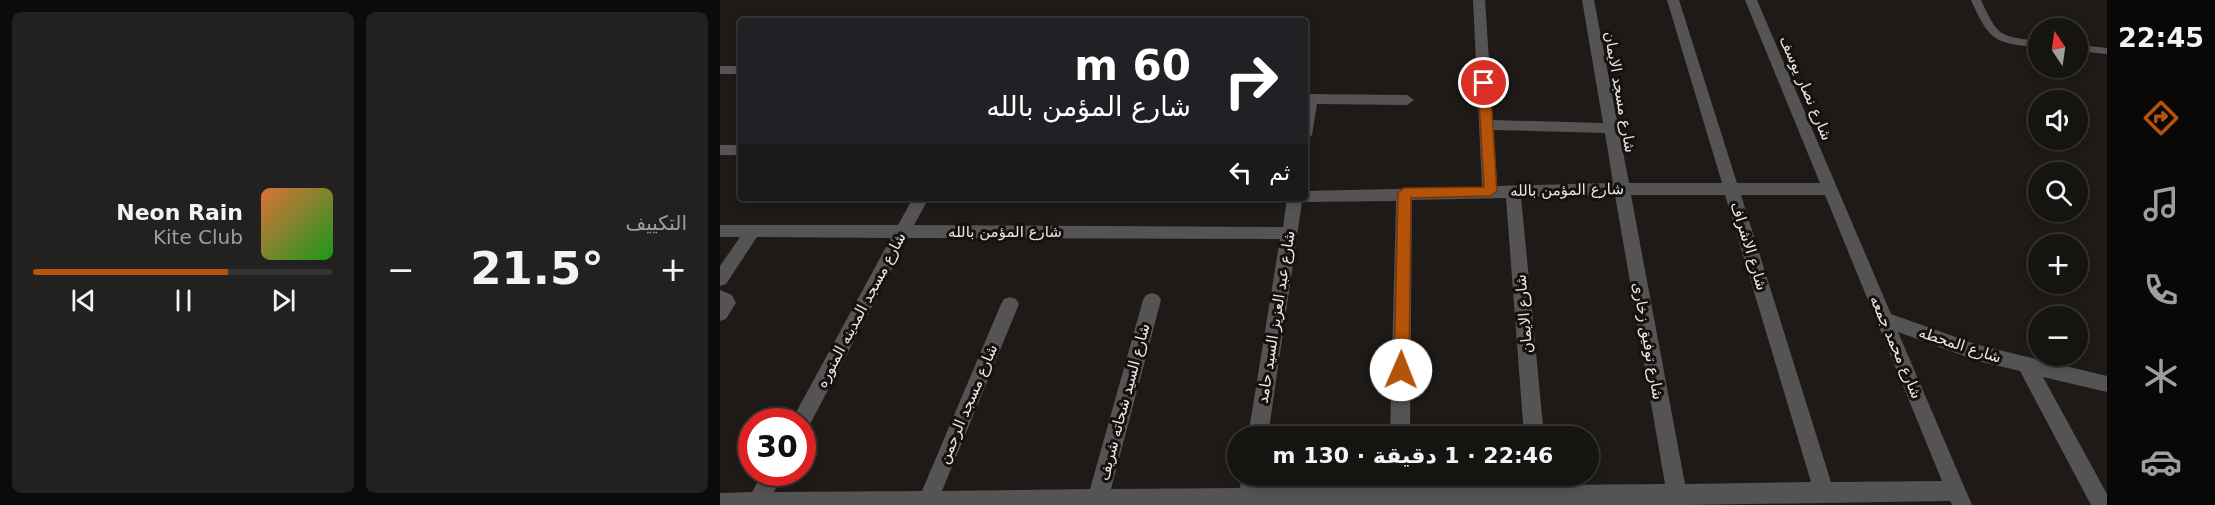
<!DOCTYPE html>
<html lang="ar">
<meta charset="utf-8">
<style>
:root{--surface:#161411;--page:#23211f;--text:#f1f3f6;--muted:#9e9e9f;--line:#353331;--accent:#b45309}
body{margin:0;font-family:"DejaVu Sans",Vazirmatn,sans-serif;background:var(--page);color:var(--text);direction:rtl;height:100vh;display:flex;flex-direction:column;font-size:22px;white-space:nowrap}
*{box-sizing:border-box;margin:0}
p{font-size:20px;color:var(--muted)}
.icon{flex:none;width:33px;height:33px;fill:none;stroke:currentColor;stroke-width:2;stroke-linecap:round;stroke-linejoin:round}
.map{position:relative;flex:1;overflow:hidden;direction:ltr}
.drawer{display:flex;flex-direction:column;gap:12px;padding:12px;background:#0c0b09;width:720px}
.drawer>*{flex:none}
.top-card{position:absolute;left:18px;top:18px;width:570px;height:183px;border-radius:6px;box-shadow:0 3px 9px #0003,0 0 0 2px var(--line);direction:rtl;background:#202124;color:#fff;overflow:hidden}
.needle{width:39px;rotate:347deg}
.fabs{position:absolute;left:1308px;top:18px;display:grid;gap:12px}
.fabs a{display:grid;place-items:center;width:60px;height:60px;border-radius:50%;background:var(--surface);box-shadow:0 3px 9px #0003,0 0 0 2px var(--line);font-size:30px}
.speed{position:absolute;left:18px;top:408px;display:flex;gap:12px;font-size:30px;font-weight:700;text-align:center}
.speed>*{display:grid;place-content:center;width:78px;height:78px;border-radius:50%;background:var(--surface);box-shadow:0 3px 9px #0003,0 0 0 2px var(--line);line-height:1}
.speed .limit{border:9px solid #d22;background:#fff;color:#111}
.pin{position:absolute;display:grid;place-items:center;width:51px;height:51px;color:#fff;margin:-26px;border:3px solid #fff;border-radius:50%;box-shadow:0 2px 6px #0007}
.me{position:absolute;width:66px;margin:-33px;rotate:1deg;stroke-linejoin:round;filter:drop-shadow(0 0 4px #0008)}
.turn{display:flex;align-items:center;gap:21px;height:126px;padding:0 18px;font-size:27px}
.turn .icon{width:78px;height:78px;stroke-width:2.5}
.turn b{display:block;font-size:42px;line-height:51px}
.then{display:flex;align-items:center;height:57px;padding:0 18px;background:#0003;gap:12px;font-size:22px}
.big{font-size:45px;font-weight:700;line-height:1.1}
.drawer .widget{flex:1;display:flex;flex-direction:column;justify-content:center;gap:9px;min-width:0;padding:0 21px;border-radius:9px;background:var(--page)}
.song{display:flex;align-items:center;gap:18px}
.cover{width:72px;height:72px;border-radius:9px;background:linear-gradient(135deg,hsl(20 70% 55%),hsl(120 70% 35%))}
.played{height:6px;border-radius:3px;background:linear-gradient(90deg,var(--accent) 65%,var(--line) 65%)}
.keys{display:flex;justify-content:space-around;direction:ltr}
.heat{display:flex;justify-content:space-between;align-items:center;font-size:33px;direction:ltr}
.drawer .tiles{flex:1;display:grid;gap:12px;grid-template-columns:repeat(2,1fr)}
.trip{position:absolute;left:507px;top:426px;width:372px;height:60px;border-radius:30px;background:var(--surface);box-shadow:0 3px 9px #0003,0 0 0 2px var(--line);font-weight:700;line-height:60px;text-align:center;direction:rtl}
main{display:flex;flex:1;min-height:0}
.tabs{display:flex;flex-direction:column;width:108px;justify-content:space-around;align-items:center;background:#090807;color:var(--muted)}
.tabs .icon{width:42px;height:42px}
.tabs .selected{color:var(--accent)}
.tabs b{font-size:27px;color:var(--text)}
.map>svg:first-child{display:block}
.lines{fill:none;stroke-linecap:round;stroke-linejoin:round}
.service{fill:#555353;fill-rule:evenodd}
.minor{fill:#555353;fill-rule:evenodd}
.route{fill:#b45309;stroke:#753606;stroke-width:1.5}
.labels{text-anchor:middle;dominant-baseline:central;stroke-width:6;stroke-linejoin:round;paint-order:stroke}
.street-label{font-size:15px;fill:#e8e7e4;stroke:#14110e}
</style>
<main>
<nav class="tabs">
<b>22:45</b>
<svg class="icon selected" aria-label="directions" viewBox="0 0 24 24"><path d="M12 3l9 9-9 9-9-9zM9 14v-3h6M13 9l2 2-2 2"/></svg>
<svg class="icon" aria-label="music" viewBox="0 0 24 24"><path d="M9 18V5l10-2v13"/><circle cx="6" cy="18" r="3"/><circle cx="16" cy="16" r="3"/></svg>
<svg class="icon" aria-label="phone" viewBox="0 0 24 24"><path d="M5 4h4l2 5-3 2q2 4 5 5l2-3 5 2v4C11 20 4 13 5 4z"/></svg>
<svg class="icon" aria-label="climate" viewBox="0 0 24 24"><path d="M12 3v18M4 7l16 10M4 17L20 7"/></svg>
<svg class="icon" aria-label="car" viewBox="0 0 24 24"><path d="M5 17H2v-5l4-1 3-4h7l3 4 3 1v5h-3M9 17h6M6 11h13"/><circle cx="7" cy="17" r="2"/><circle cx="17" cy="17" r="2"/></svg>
</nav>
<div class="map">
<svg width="1387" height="505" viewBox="0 0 1387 505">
<rect width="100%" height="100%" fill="#1d1a17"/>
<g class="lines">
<!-- service -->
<path class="service" d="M1251,0H1261C1278,37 1279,36 1318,41V47C1274,44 1269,40 1251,0Z
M1358,45L1387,48V54L1358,51Z"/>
<!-- minor -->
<path class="minor" d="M753,0H765L773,120L883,123L862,0H874L909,183H1002L947,0H959L1017,183H1100L1025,0H1037L1171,314L1258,345L1387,376V392L1323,377L1387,494V505H1371L1300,371L1258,361L1178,332L1252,505H1232L1230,501L969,505H0V493L32,492L43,472H64L54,492L202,491L281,304L284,299L290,297L296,299L299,304L222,491L370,489L423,300L426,295L432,293L438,295L441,300L391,489L520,488L522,476H542L540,488L669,486V476H689V486L808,485V476H828L829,485L945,484L895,195L801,197L824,436H804L786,198L692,200L690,436H670L676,201L582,202L548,436H528L560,239L188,238L88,428L82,430V422H72L74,416L171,238L37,237L6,284L0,286V266L20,237H0V225H178L193,198H209L194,225L563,227L567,198H585V191L762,187ZM774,130L885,133L893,183L777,186ZM911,195H1005L1091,482L965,484ZM1021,195H1105L1222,481L1111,482Z
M0,66H21V74H0Z
M585,94L687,95L694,100L687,105L597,104L592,135L585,140Z
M0,145H21V155H0Z
M0,290L12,295L16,303L6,319L0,321Z"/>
</g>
<!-- route -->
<path class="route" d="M764,79L770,83L777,191L770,196L691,198L689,370L687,375L681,377L676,375L674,370L678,193L684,188L764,187L758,83Z"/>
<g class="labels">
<!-- street labels -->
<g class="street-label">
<text transform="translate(1086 88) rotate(67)">شارع نصار يوسف</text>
<text transform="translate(900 92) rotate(80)">شارع مسجد الايمان</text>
<text transform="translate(847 190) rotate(-1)">شارع المؤمن بالله</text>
<text x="285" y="232">شارع المؤمن بالله</text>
<text transform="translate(1029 246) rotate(73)">شارع الاشراف</text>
<text transform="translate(141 310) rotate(-62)">شارع مسجد المدينه المنوره</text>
<text transform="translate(804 314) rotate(-95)">شارع الايمان</text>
<text transform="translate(556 317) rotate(-81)">شارع عبد العزيز السيد حامد</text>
<text transform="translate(928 341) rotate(80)">شارع توفيق زخارى</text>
<text transform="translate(1240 345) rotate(18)">شارع المحطه</text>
<text transform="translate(1176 347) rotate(67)">شارع محمد جمعه</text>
<text transform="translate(404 402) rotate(-75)">شارع السيد شحاته شريف</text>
<text transform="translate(248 404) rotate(-67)">شارع مسجد الرحمن</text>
</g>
</g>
</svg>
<div class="fabs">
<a><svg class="needle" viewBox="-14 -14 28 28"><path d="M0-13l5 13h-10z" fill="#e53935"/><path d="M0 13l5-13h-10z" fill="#9e9e9f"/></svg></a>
<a><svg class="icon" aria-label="sound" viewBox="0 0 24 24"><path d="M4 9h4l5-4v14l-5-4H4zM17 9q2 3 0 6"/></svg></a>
<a><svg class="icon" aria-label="search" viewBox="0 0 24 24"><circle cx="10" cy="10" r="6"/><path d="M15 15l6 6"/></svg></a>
<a>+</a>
<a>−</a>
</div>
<div class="speed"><div class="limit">30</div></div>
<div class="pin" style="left:764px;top:83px;background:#d93025"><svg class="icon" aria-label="arrive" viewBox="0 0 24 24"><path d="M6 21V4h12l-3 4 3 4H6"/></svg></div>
<svg class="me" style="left:681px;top:370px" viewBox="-20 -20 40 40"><circle r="19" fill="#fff"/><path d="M0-13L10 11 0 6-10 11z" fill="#b45309"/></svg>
<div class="trip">22:46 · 1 دقيقة · 130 m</div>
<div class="top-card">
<div class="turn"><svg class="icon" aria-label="right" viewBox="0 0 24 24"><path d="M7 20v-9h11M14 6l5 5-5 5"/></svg><div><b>60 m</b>شارع المؤمن بالله</div></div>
<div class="then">ثم<svg class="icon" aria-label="left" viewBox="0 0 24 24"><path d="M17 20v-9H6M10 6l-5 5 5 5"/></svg></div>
</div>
</div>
<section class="drawer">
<div class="tiles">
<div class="widget"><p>التكييف</p>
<div class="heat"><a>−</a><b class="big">21.5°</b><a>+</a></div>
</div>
<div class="widget">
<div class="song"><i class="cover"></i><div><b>Neon Rain</b><p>Kite Club</p></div></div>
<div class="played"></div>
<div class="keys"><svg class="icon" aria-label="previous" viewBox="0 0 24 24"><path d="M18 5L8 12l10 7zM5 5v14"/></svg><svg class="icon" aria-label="pause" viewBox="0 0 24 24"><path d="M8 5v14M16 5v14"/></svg><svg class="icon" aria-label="next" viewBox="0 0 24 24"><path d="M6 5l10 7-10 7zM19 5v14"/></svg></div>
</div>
</div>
</section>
</main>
